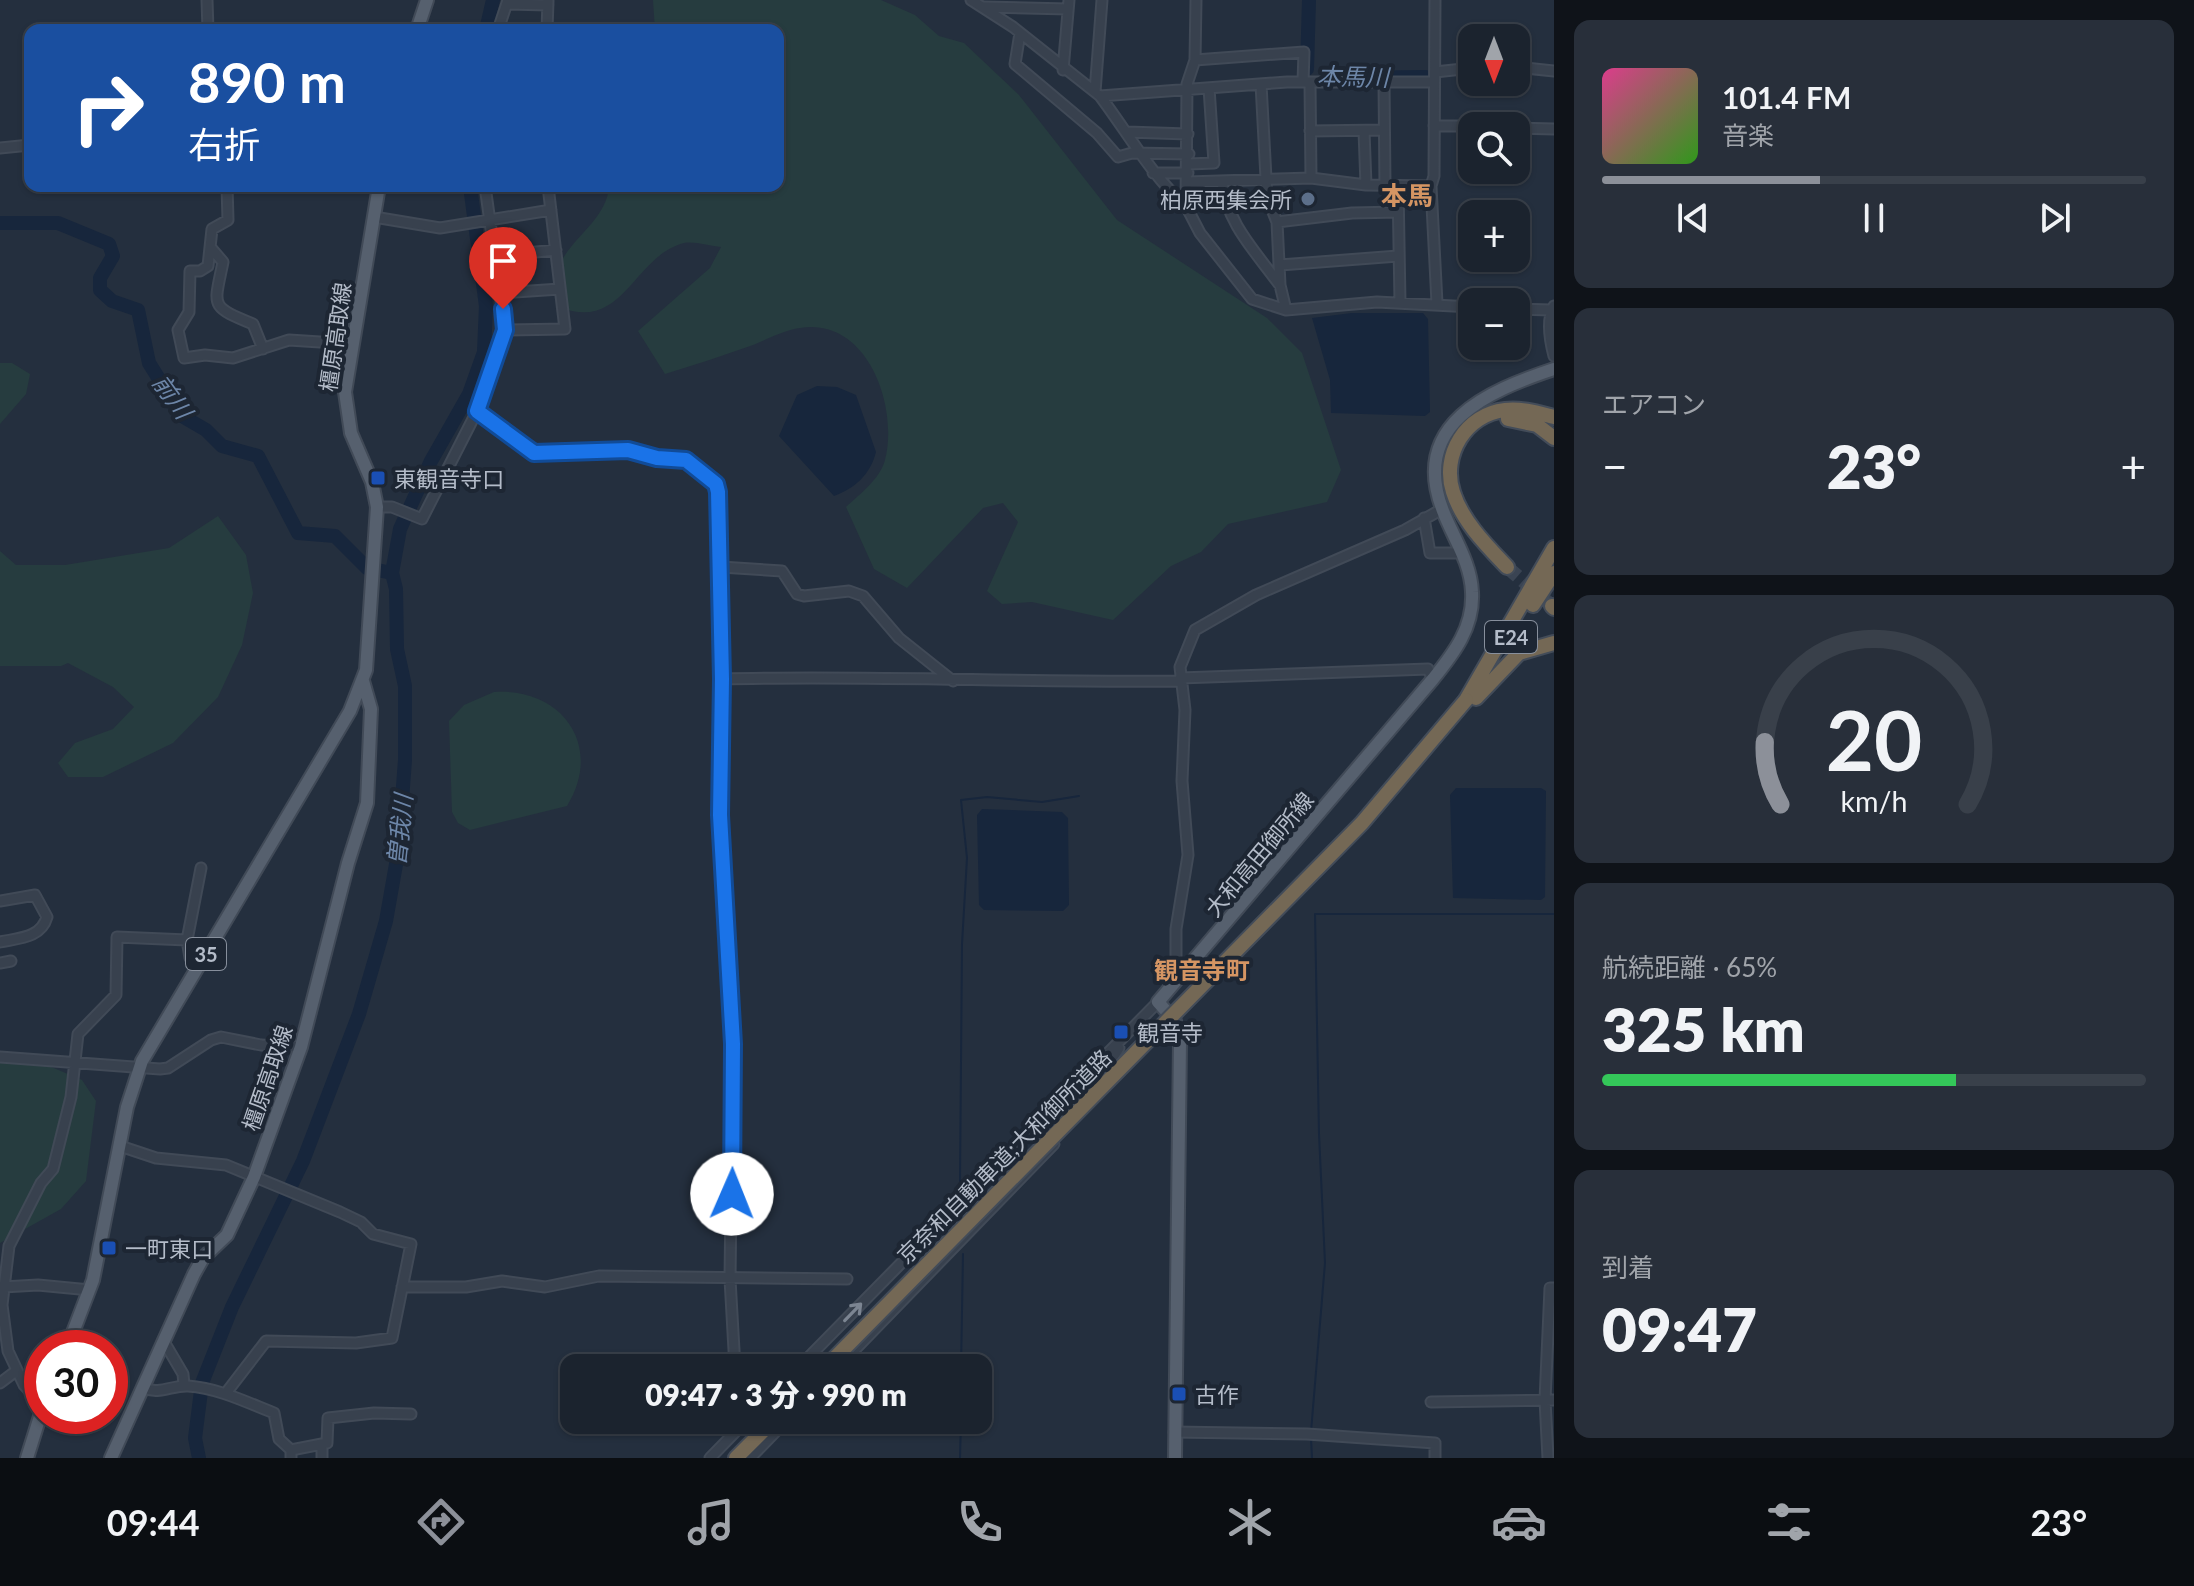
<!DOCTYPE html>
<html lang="ja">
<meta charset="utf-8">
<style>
:root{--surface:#1b232e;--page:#282f3a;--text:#f1f3f6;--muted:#a0a4aa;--line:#39404a;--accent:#8c9099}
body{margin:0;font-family:Lato,"Noto Sans JP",sans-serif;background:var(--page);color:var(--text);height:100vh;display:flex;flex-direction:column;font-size:30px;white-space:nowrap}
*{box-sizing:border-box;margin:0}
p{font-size:26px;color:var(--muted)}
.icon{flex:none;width:44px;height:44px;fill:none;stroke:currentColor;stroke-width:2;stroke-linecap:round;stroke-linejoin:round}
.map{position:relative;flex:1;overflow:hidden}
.sheet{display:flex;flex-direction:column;gap:20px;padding:20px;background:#0f1319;width:640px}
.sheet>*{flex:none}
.top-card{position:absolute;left:24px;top:24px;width:760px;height:168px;border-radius:16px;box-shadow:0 2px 6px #0004,0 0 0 2px var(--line);background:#1a4fa0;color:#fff;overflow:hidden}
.needle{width:52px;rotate:180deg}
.fabs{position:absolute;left:1458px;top:24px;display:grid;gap:16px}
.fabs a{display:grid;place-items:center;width:72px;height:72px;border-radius:16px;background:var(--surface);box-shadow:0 2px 6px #0004,0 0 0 2px var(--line);font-size:40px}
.speed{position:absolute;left:24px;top:1330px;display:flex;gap:16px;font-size:40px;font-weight:700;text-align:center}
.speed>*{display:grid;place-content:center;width:104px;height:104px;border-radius:50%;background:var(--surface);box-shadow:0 2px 6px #0004,0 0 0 2px var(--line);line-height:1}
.speed .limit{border:12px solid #d22;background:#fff;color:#111}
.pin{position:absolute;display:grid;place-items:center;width:68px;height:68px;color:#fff;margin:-82px -34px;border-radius:50% 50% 50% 0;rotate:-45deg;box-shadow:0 0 8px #0007}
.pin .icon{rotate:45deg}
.me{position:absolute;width:88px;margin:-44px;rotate:1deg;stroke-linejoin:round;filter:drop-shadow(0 0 6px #0008)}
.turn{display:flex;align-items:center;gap:28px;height:168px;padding:0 32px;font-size:36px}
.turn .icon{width:104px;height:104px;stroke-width:2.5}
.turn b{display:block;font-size:56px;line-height:68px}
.big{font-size:60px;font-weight:800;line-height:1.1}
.sheet .widget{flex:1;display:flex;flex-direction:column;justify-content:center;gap:12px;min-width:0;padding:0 28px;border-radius:16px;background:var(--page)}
.sheet .dial{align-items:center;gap:0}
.dial svg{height:208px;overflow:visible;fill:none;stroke:var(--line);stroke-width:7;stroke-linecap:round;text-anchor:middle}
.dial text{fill:var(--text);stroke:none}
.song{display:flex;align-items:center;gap:24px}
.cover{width:96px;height:96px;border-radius:12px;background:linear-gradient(135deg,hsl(330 70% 55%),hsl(110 70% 35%))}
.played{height:8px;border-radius:4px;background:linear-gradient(90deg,var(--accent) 40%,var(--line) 40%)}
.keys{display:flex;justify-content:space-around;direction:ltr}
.heat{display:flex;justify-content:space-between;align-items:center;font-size:44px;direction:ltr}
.charge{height:12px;border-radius:6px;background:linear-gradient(90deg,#34c759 65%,var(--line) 0)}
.trip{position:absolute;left:560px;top:1354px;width:432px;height:80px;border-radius:16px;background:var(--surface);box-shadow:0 2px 6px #0004,0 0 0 2px var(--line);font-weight:800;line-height:80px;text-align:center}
.tab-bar{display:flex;height:128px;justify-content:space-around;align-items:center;background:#0b0e12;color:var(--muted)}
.tab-bar .icon{width:56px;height:56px}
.tab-bar .selected{color:var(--accent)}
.tab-bar b{font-size:36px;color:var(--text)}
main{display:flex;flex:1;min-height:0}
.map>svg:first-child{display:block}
.green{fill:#263c3f}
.water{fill:#17263c}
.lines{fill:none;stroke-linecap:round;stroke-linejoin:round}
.stream{stroke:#17263c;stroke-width:2}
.river{stroke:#17263c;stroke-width:14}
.highway-tunnel{stroke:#3a4453;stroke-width:14;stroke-dasharray:14 7;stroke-linecap:butt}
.minor-casing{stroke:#414a57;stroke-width:13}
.major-casing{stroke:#414a57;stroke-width:16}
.highway-casing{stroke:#434c59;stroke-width:18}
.minor{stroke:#38414e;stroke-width:9}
.major{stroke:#56606e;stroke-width:12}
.highway{stroke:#746855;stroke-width:14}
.highway-bridge-casing{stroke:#434c59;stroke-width:18;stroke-linecap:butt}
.highway-bridge{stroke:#746855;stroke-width:14}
.oneway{stroke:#7c8592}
.route-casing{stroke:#114b97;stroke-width:20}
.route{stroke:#1a73e8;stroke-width:14}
.service-dot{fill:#5c6f8a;stroke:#1d2633;stroke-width:3}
.transit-dot{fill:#1a4fb4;stroke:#1d2633;stroke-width:3}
.labels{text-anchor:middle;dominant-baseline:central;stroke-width:8;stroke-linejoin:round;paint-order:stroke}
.shield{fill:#1d2633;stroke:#878f9c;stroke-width:2}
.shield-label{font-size:20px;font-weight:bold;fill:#b4bcc9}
.poi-label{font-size:22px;fill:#b4bcc9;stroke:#1d2633;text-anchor:start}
.street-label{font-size:22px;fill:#b4bcc9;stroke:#1d2633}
.water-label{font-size:24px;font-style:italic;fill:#6d86a8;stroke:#1d2633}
.neighbourhood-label{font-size:24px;font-weight:bold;fill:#d59563;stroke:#1d2633}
.quarter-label{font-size:26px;font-weight:bold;fill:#d59563;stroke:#1d2633}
</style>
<main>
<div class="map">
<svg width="1554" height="1458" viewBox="0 0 1554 1458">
<rect width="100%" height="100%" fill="#242f3e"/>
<!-- green -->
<path class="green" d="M653,0H881L915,15L939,36L964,43L1019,95L1117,220L1267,318L1302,353L1341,470L1327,502L1228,524L1201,552L1171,566L1113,620L1032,602L1002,604L987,591L1018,522L1003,503L983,508L907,588L874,569L846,507C860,494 880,479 885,460C899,406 867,317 800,328C784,330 768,339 753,345C724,355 695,365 665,374L638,331L710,268L721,247C711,246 694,241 684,243C633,256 624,333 559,307C558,299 556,290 556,281C557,244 607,225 609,186H778V30H655Z
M0,363H12L30,374L26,394L0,424Z
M218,516L246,555L253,593L242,645L218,697L173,743L103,777H68L58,763L75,743L113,729L134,707L113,687L68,663L61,666H0V551L16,565H65L169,548Z
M494,692C562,687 604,746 567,806L470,830L458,823L452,812L449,721L464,705Z
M0,1052H16L82,1080L96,1101L86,1181L61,1209L0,1243Z"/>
<!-- water -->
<path class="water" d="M1352,313H1423L1428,319L1430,412L1425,416L1331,413L1330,380L1312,318Z
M817,386L837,387L856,395L876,452C870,475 855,488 834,496L779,436L797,395Z
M1456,788H1541L1546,791L1545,897L1541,900L1453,898L1450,795Z
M982,809L1062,812L1068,818L1069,905L1063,911L984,910L979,905L977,815Z"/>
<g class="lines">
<!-- stream -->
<path class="stream" d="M960,1181L962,944L967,858L961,800L987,797L1042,802L1079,796
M961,1368L963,1254
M1311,1432L1325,1263L1319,1134L1315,914H1554
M1311,1439L1312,1458
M960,1458L961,1420"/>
<!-- river -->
<path class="river" d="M486,30L493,0
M1307,69L1309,0
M1338,78L1426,77
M0,223H58L109,244L113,256L100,278V290L112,301L138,310L149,363L182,416L206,430L222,446L258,456L298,533L335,536L367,568L392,573
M199,1458L195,1438L202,1383L232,1307L303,1161L359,1014L386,921L398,853L405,760V686L397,649L396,589L392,573L400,529L431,461L469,394L484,352L486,306L470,186"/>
<!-- highway-tunnel -->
<path class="highway-tunnel" d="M1507,567L1552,606"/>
<defs>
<path id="minor" d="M207,0L208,30
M971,0L1013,27L1100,96L1287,82H1432
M1196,0L1195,60L1187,84L1186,206L1200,233L1252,299L1286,310L1377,302L1472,307
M1435,0L1434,176L1431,186L1437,303
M507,4L548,5
M984,7L1068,9
M498,30L508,0
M547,30L548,1
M1020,33L1015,64L1097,133L1118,157L1132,153L1189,154
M1195,60L1304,52L1303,82
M1516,67L1554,71
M1063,70L1069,0
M1435,72L1472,68
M1384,82L1385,186
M1310,83L1311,178
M1261,84L1267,197L1277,222L1280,285L1286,310
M1095,92L1102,0
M1100,96C1128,133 1151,175 1186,206
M1434,126H1472
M1516,128L1554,129
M1310,131L1384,130
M1364,131L1366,185
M1127,132L1188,134
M0,148L30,145
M1189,164L1214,163L1209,88
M1153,173H1188
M1222,181C1226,222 1255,251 1279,284
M1188,182L1311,178L1366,185L1431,186
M227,186L228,220L212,229L208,266L200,271H190L189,312L178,330L184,358L205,355L233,358L289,340L351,344
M1398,186L1400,302
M374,217L440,228L551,210
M1277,222L1352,213L1398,212
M211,248L223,262C214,307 209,306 253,324L263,349
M496,256L556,250
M1280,265L1398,256
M502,293L560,289
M1554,306C1546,320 1550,341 1554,356
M1516,309L1551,310
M505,330L565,329L548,186
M477,411L534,453L628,450L686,460L716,484L721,567L724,925L733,1044L730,1279L735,1368
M377,507H392L422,519L477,411L505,330L485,186
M1424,518L1430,553H1461
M721,567L782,571L797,594L804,596L849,591L863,596L899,638L953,681
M1180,678L1428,669L1433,679
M722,679C875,675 1027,683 1180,681
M0,901L35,895L47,917C41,938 19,938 0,942
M187,940L201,868
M0,963L11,961
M1185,972L1176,962V929L1188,855L1182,781L1185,710L1180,667L1195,630L1256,595L1405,530L1442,509
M0,1057L160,1069L168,1068L211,1040L221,1037L261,1045L301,1047
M1092,1089L1119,1048
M120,1146L156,1158L226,1165L340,1212L361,1222L373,1234L411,1244L392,1338L356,1343L266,1341L226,1393
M3,1287L38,1285L90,1290
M402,1287H466L502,1281L545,1287L599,1276L847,1279
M163,1340L183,1374L184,1385
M798,1368L1158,1002
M837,1368L1054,1144
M0,1383L16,1371
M144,1388C159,1395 173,1385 188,1386C218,1388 246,1402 274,1413L279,1439L291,1450V1458
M1431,1402L1554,1400
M42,1404L24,1385L8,1351L2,1305L9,1246L41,1183L53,1169L71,1097L78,1034L116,995L117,937L187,940L190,958L199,966
M1174,1432L1307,1434L1435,1443V1458
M291,1450L327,1443L328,1418L374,1413L411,1414
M322,1458V1444
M710,1458L747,1420
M750,1458L787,1420
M1548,1458L1545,1400L1550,1288H1554"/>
<path id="major" d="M417,30L427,0
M67,1348L93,1280L127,1107L142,1061L350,711L366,670L377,507L372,482L351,433L345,392L379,186
M27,1458L42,1410
M111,1458L194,1274L203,1258L227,1235L254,1177L301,1047L348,863L367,803L371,709L363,681
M1175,1458L1180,1042L1175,1021L1158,1002L1433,679C1454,653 1474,627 1472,592C1471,563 1453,537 1443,511C1409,424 1488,391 1554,369"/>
<path id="highway" d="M1508,419L1537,425L1554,438
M1507,567C1487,546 1462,521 1453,492C1441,455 1466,414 1505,410C1522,408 1538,413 1554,417
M1533,605L1554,573
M1552,606L1554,608
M1476,698L1519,653L1554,643
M1466,700L1554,548
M736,1458L774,1420"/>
</defs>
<!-- minor casing -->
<use href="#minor" class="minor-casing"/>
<!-- major casing -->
<use href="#major" class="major-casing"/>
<!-- highway casing -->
<use href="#highway" class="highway-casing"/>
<!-- minor -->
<use href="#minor" class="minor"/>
<!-- major -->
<use href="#major" class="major"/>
<!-- highway -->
<use href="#highway" class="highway"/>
<defs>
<path id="highway-bridge" d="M825,1368L1362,823L1466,700"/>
</defs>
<!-- highway-bridge casing -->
<use href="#highway-bridge" class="highway-bridge-casing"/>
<!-- highway-bridge -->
<use href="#highway-bridge" class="highway-bridge"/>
</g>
<!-- one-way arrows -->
<defs><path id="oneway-shaft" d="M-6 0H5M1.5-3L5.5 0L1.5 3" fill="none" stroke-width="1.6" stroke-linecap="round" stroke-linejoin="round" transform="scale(2)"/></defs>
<use class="oneway" href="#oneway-shaft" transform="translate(853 1312) rotate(-46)"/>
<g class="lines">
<defs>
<path id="route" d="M503,309L505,330L477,411L534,453L628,450L657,458L686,460L716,484L718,492L722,679L720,815L733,1044L732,1194"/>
</defs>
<!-- route casing -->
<use href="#route" class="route-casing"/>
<!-- route -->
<use href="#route" class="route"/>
</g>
<!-- markers -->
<circle class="service-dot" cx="1308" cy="199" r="8"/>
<g class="transit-dot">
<rect x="370" y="470" width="16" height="16" rx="4"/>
<rect x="1113" y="1024" width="16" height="16" rx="4"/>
<rect x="101" y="1240" width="16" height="16" rx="4"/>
<rect x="1171" y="1386" width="16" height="16" rx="4"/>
</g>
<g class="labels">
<!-- shield labels -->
<g class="shield">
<rect x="1485" y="621" width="52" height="32" rx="6"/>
<rect x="186" y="938" width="40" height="32" rx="6"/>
</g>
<g class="shield-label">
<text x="1511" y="637">E24</text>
<text x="206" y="954">35</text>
</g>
<!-- poi labels -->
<g class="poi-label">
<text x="1292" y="199" text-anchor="end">柏原西集会所</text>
<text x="394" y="478">東観音寺口</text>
<text x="1137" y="1032">観音寺</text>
<text x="125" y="1248">一町東口</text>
<text x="1195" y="1394">古作</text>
</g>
<!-- street labels -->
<g class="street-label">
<text transform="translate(335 337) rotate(-82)">橿原高取線</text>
<text transform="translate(1259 854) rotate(-50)">大和高田御所線</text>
<text transform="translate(267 1078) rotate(-71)">橿原高取線</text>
<text transform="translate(1004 1156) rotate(-45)">京奈和自動車道;大和御所道路</text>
</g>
<!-- water labels -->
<g class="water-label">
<text transform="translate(1353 76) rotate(1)">本馬川</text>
<text transform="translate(173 396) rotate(54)">前川</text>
<text transform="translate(399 830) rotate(-84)">曽我川</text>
</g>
<!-- neighbourhood labels -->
<g class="neighbourhood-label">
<text x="1202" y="969">観音寺町</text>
</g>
<!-- quarter labels -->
<g class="quarter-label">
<text x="1407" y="195">本馬</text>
</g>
</g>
</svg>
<div class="fabs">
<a><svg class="needle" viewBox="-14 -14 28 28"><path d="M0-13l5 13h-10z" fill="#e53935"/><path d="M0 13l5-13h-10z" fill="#a0a4aa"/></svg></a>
<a><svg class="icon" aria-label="search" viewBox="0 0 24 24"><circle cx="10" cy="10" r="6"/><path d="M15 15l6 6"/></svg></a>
<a>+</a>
<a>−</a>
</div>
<div class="speed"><div class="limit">30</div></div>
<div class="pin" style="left:503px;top:309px;background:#d93025"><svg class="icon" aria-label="arrive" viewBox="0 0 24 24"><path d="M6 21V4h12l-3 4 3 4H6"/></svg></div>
<svg class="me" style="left:732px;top:1194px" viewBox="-20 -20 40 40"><circle r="19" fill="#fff"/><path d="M0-13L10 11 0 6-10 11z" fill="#1a73e8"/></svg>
<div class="trip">09:47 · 3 分 · 990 m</div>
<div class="top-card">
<div class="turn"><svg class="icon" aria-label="right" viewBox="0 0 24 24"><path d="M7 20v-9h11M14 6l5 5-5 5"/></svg><div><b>890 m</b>右折</div></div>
</div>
</div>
<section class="sheet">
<div class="widget">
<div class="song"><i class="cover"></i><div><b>101.4 FM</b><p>音楽</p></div></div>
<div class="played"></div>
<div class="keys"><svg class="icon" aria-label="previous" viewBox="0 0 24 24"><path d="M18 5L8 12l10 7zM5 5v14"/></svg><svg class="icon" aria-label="pause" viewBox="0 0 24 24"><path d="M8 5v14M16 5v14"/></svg><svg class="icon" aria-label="next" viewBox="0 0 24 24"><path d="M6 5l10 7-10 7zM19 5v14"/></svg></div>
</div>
<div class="widget"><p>エアコン</p>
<div class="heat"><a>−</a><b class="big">23°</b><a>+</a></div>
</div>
<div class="widget dial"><svg viewBox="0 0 100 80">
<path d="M14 69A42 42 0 1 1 86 69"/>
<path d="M14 69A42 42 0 0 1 8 45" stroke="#8c9099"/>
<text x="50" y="56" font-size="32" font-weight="700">20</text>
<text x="50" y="72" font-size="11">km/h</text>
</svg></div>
<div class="widget"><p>航続距離 · 65%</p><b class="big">325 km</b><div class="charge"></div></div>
<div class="widget"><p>到着</p><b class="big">09:47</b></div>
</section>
</main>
<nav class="tab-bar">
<b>09:44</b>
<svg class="icon selected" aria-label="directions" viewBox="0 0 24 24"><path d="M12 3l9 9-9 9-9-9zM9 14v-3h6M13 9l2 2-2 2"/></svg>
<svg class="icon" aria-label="music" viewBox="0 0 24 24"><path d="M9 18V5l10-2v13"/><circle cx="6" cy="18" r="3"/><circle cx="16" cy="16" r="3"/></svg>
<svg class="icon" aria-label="phone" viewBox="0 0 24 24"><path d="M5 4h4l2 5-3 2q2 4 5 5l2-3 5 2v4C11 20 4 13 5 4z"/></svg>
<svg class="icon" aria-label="climate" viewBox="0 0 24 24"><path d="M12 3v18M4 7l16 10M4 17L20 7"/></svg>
<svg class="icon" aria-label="car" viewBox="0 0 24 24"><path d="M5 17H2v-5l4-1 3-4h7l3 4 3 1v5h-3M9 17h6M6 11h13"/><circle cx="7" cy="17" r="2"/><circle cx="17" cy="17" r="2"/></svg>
<svg class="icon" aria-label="filters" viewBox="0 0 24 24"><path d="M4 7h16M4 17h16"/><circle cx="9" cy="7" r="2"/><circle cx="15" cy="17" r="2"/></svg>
<b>23°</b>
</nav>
